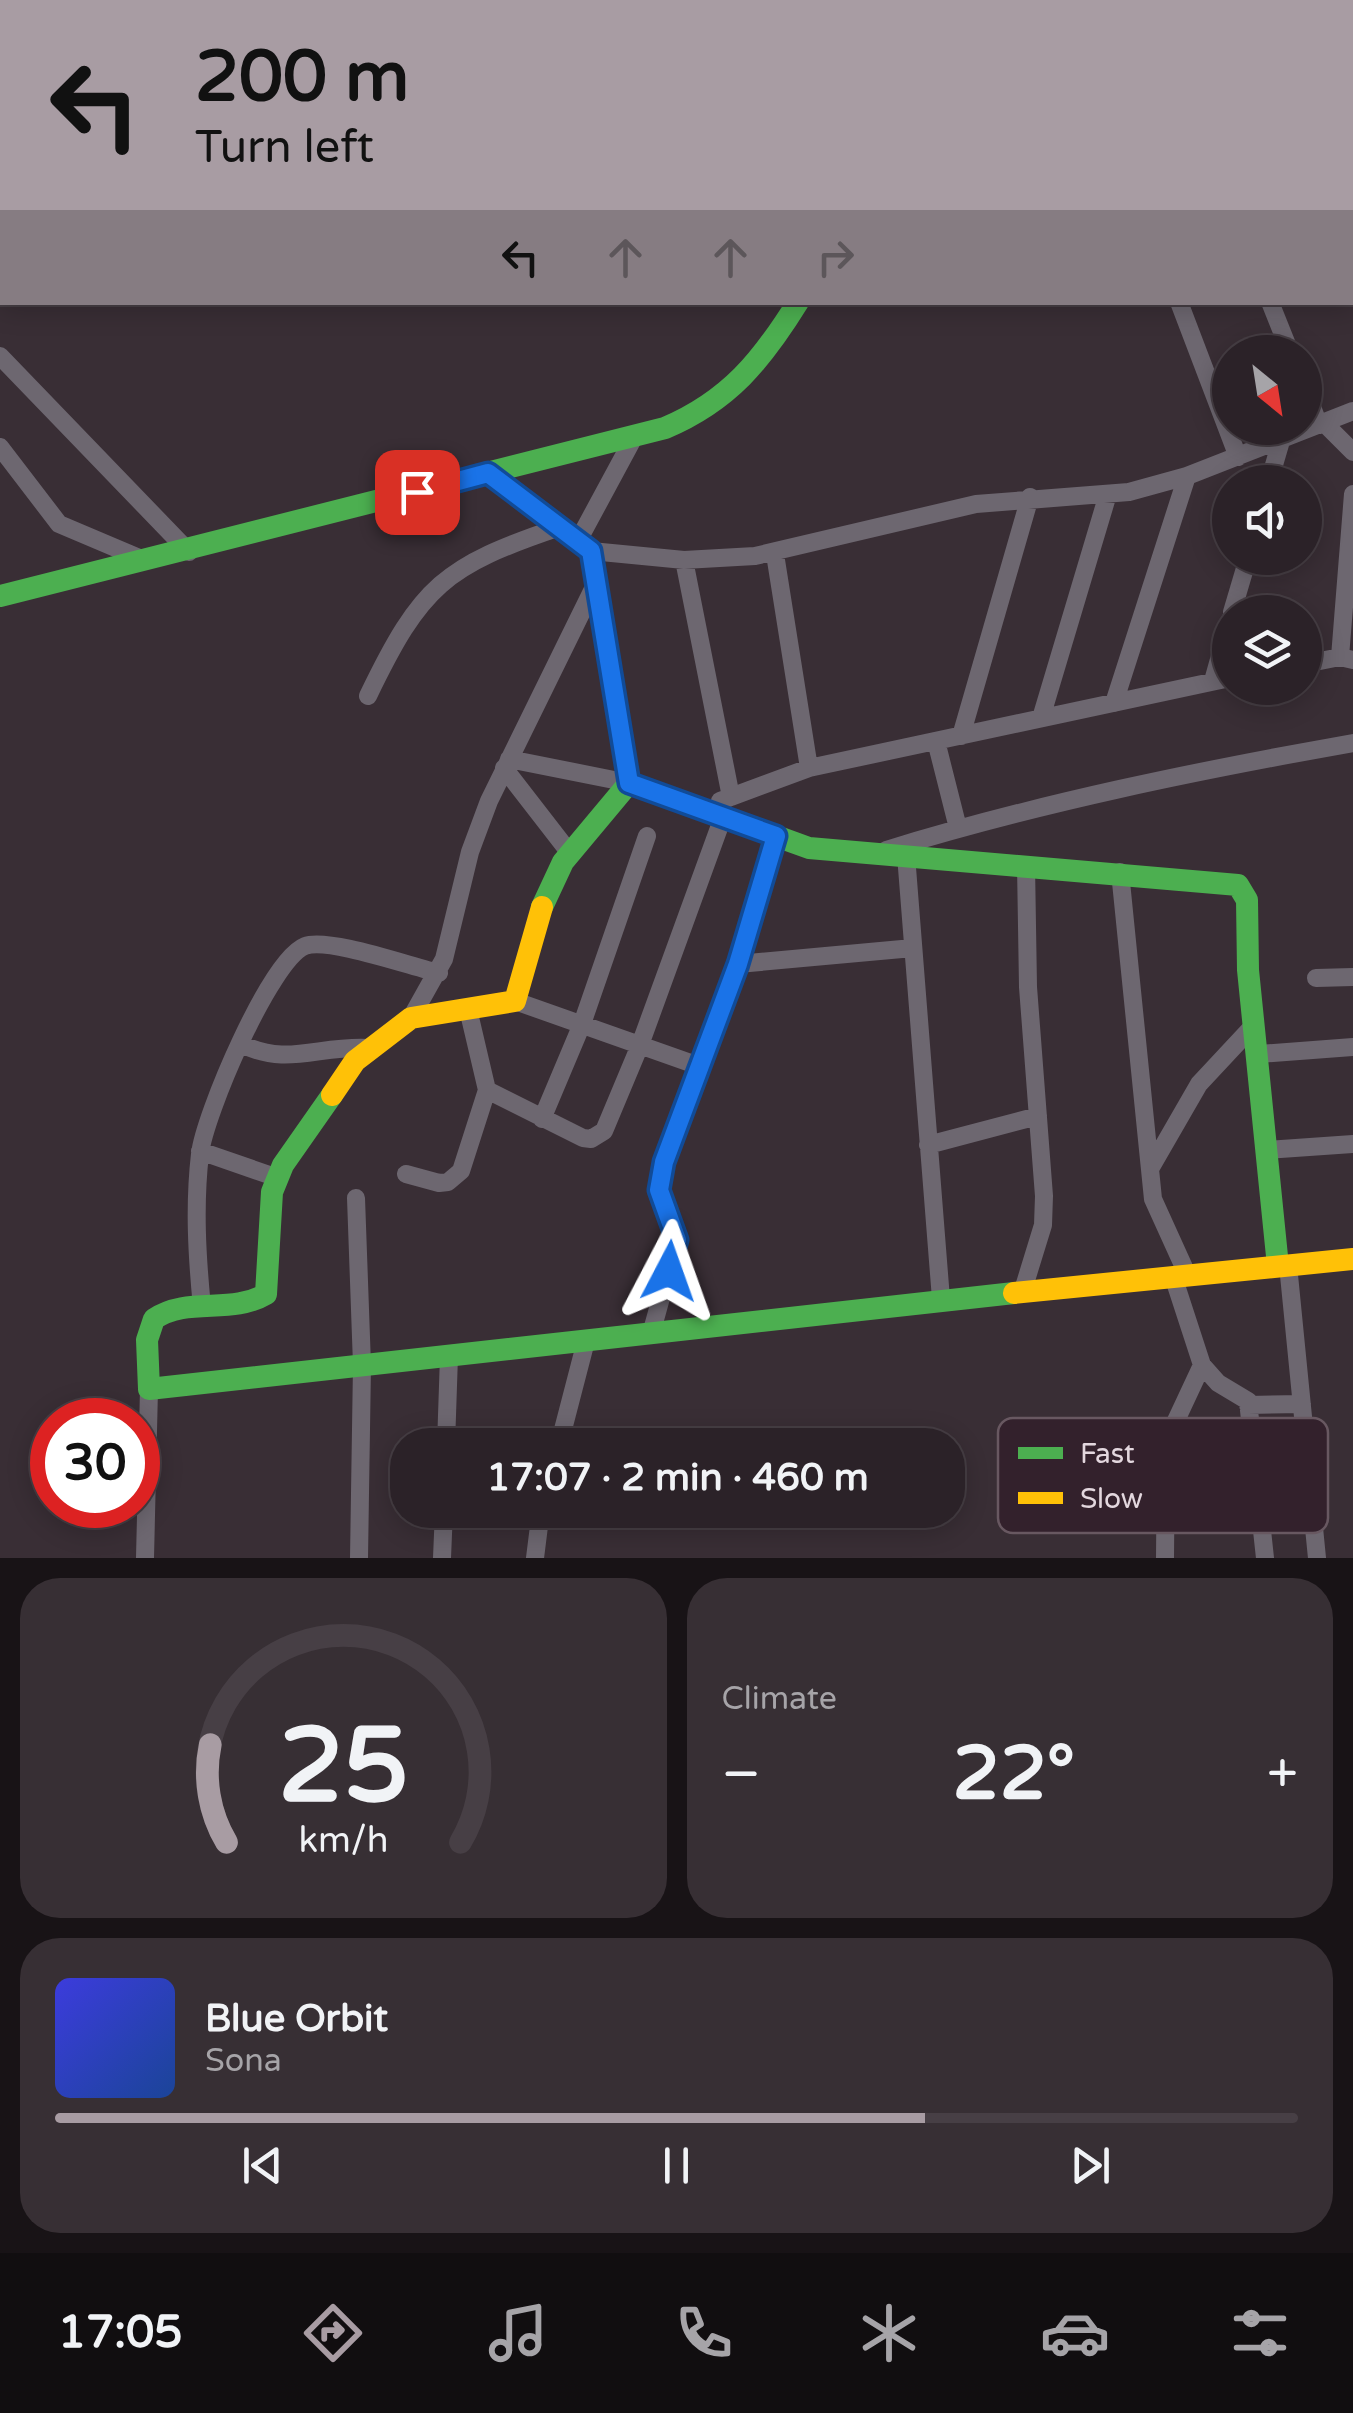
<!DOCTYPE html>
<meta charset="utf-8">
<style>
:root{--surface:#2b2228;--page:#372f34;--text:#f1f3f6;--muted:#a6a4a8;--line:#473f45;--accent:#a89ca3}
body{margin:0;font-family:"Varela Round",sans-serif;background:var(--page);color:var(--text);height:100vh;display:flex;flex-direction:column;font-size:38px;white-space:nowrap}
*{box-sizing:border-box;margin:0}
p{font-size:32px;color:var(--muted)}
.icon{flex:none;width:55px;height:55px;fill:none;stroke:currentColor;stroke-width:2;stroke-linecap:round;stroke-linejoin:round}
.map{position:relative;height:1558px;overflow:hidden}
.details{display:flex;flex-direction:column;gap:20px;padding:20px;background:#181316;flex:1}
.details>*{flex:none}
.guide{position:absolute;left:0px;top:0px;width:1355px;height:305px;box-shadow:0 5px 25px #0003,0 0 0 2px var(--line);background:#a89ca3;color:#111;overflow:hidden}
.needle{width:65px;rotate:150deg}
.controls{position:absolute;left:1212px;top:335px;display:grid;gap:20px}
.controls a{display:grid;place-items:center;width:110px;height:110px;border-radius:50%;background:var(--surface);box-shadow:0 5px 25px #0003,0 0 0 2px var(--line);font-size:50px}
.speed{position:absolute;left:30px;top:1398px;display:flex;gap:20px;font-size:50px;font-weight:700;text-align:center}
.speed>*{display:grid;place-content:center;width:130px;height:130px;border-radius:50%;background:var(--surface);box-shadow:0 5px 25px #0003,0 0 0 2px var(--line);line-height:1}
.speed .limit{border:15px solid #d22;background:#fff;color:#111}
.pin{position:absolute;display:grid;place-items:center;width:85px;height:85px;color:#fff;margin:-42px;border-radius:20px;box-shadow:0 5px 15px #0006}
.me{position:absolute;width:110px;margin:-55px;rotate:4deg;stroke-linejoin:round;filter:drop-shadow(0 0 8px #0008)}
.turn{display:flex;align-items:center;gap:35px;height:210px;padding:0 30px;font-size:45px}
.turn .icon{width:130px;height:130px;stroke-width:2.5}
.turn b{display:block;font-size:70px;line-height:85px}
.lanes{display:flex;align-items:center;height:95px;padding:0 30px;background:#0003;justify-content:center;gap:50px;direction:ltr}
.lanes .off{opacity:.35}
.big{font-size:75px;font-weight:800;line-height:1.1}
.details .card{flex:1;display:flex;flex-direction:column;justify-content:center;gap:15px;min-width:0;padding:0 35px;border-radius:40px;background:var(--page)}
.details .dial{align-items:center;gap:0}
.dial svg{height:260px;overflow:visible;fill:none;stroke:var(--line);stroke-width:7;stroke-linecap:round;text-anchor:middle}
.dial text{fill:var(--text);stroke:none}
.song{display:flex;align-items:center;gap:30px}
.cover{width:120px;height:120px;border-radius:15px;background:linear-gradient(135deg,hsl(240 70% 55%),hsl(220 70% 35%))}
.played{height:10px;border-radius:5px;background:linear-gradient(90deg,var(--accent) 70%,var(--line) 70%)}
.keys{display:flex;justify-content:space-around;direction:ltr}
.heat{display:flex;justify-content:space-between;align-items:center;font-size:55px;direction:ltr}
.details .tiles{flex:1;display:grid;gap:20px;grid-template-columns:1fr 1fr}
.card:last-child{grid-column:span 2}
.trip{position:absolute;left:390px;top:1428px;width:575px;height:100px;border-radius:40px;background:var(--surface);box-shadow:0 5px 25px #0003,0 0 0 2px var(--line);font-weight:800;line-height:100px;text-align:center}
.tab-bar{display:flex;height:160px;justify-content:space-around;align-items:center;background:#110e10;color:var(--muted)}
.tab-bar .icon{width:70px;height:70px}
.tab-bar .current{color:var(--accent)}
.tab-bar b{font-size:45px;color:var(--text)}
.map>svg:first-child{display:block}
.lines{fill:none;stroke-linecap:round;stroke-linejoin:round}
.street{stroke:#6d6770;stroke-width:18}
.fast{stroke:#4caf50;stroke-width:22}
.slow{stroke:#ffc107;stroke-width:22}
.route-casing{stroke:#114b97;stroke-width:25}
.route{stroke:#1a73e8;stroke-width:18}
.key{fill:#33212c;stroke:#685861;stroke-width:2.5}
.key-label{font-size:28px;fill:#e3d7de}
</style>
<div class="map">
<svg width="1353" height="1558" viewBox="0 0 1353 1558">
<rect width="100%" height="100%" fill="#392e35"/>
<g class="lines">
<!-- street -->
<path class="street" d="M1078,0L1082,2
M1101,2V0
M1352,44L1353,45
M1352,164H1353
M1352,263L1353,264
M1179,302L1238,457
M1270,302L1290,352
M0,356L189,552
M1305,389L1319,425
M1324,423L1353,452
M0,447L59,524L144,560
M488,473L591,551
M1269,482L1281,441
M578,541L633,439
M775,554L809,768L1230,678
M684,560L731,797
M1232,612L1248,558
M1340,657L1353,494
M1305,664L1340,657L1353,660
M1213,681L1230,620
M368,696C421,586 444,566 560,527
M1114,703L1187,476
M1041,718L1108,494
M961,736L1030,497
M936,741L958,828
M509,759L629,783L591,551L684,560L755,556L976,504L1129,492L1187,476L1353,411
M504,768L569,852
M720,801L809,768
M776,835L738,964L913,948
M886,850C1039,803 1196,771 1353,743
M906,855L941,1299
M1120,872L1153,1199L1187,1274
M1316,978L1353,977
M515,1001L699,1066
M411,1018L444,959L470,852L489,801L595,585
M241,1044C288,1067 318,1045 369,1048
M1259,1054L1353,1047
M487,1090L583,1138L591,1139L604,1131L640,1045L723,817
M542,1119L582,1024L647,836
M928,1145L1038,1116
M1267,1150L1353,1144
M200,1151L278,1178
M1150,1169L1199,1084L1255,1024
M406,1174L439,1183L448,1182L461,1171L487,1090L468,1009
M356,1198L362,1365L359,1558
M1288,1265L1317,1558
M1173,1276L1202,1365L1218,1383L1248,1401L1265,1558
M1023,1290L1043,1225L1044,1196L1028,987L1026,865
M202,1307C197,1256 194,1206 200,1154C204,1116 270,960 305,946C328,937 412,967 439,973
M651,1334L677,1240L659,1190L663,1163L738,964
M1248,1405L1302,1404
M446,1445L449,1356
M559,1445L586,1341
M145,1558L149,1389
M442,1558L444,1510
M535,1558L541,1510
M1165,1558L1166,1442L1202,1365"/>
<!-- fast -->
<path class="fast" d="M0,596L665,428C729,401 762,360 798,302
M542,907L563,862L629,783L809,848L1238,885L1247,900L1248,970L1278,1266
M332,1095L283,1165L272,1192L266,1294C231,1315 188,1296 154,1319L147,1340L149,1389L1014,1293"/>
<!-- slow -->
<path class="slow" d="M1352,20H1353
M332,1095L355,1061L411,1018L515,1001L542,907
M1014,1293L1353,1259"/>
</g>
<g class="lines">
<defs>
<path id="route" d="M417,492L488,473L591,551L629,783L776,836L738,964L664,1162L659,1190L677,1240L669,1271"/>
</defs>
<!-- route casing -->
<use href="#route" class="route-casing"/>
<!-- route -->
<use href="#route" class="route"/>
</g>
<!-- legend -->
<rect x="998" y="1418" width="330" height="115" rx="15" class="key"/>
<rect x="1018" y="1447" width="45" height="12" fill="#4caf50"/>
<rect x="1018" y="1492" width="45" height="12" fill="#ffc107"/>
<g class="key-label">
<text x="1080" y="1463">Fast</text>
<text x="1080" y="1508">Slow</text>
</g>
</svg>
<div class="controls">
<a><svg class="needle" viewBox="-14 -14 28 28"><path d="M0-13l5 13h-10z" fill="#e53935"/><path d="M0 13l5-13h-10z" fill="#a6a4a8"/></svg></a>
<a><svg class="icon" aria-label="sound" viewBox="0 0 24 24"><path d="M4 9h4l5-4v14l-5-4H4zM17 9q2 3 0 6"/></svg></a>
<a><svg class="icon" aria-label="layers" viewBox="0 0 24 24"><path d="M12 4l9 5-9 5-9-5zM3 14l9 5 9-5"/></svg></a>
</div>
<div class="speed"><div class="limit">30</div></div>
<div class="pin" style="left:417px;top:492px;background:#d93025"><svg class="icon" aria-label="arrive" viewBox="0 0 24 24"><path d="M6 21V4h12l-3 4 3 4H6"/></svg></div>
<svg class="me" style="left:669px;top:1271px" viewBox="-20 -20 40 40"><path d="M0-17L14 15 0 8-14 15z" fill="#1a73e8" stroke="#fff" stroke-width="4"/></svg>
<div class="trip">17:07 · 2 min · 460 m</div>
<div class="guide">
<div class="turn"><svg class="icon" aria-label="left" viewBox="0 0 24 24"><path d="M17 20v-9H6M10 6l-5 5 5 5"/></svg><div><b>200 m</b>Turn left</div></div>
<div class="lanes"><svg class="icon" aria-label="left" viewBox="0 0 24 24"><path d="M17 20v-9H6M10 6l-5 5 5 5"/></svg><svg class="icon off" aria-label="ahead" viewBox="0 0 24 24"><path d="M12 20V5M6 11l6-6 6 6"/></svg><svg class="icon off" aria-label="ahead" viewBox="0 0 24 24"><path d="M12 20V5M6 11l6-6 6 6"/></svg><svg class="icon off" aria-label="right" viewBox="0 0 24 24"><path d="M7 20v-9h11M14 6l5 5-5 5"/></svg></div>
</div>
</div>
<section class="details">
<div class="tiles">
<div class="card dial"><svg viewBox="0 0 100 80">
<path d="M14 69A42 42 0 1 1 86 69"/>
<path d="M14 69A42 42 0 0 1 9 39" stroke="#a89ca3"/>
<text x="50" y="56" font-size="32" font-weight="700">25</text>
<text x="50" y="72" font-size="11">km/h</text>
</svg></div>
<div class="card"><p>Climate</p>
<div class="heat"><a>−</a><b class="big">22°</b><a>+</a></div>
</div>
<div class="card">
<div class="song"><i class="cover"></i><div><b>Blue Orbit</b><p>Sona</p></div></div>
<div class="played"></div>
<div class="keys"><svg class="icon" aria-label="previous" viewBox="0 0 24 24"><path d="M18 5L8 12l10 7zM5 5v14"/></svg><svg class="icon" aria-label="pause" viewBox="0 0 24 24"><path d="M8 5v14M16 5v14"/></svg><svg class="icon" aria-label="next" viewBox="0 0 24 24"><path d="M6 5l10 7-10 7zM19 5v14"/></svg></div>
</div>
</div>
</section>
<nav class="tab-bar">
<b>17:05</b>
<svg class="icon current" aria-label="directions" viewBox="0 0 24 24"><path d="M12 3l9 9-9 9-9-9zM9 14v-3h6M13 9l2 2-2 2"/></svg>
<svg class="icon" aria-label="music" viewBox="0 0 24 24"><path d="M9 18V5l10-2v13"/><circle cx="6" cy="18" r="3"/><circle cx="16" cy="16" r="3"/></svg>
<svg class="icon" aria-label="phone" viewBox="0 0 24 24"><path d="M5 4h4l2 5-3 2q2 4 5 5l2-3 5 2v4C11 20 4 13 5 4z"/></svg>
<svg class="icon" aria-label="climate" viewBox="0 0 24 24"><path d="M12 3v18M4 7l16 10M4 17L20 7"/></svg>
<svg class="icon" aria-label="car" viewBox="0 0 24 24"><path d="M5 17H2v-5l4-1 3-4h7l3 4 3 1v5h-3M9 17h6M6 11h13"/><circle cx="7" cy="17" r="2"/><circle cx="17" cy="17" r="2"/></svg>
<svg class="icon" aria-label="filters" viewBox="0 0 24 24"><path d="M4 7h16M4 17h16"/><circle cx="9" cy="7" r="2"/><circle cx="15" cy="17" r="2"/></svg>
</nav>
